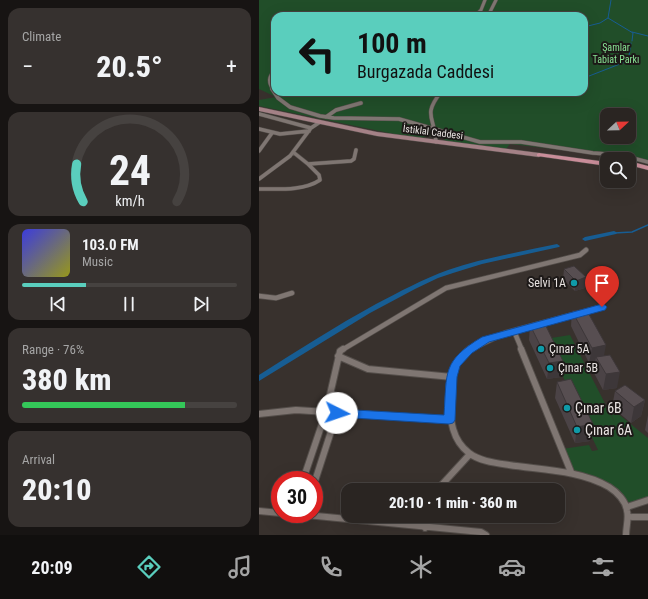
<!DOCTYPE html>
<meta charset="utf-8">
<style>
:root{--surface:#2a2522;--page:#36312f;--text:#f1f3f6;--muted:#a5a5a5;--line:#464240;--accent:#5acebd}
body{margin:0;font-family:"Roboto Condensed",sans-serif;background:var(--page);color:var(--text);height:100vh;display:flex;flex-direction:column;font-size:15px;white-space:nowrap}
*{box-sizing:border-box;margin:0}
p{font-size:13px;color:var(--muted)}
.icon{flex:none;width:22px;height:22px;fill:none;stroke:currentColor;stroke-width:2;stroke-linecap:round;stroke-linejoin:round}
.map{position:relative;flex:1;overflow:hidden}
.panel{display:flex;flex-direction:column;gap:8px;padding:8px;background:#171413;width:259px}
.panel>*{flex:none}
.top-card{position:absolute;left:12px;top:12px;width:317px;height:84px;border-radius:12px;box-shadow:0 4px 16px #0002,0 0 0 1px var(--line);background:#5acebd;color:#111;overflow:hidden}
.needle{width:26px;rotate:68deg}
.buttons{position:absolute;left:341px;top:108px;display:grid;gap:8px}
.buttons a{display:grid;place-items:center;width:36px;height:36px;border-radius:8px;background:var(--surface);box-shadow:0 4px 16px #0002,0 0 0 1px var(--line);font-size:20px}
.speed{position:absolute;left:12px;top:471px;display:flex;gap:8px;font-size:20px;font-weight:700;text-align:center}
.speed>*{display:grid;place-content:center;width:52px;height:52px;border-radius:50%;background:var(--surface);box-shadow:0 4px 16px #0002,0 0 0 1px var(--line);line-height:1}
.speed .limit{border:6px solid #d22;background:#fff;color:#111}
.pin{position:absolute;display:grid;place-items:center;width:34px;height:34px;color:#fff;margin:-41px -17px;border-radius:50% 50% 50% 0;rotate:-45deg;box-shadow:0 0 4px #0007}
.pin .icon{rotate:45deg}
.me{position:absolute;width:44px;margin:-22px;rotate:94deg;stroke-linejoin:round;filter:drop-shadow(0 0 3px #0008)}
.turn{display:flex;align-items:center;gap:14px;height:84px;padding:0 20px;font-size:18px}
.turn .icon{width:52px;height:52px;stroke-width:2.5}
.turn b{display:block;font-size:28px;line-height:34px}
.big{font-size:30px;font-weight:800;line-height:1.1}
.panel .card{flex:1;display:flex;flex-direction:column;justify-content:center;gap:6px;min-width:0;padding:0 14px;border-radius:12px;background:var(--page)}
.panel .dial{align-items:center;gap:0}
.dial svg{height:104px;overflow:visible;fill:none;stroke:var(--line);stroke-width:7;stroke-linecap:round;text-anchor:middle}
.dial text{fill:var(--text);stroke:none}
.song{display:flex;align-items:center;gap:12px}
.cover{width:48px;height:48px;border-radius:6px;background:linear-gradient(135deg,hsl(240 70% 55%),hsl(60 70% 35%))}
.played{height:4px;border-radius:2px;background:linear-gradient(90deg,var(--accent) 30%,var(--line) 30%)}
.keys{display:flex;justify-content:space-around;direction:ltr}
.heat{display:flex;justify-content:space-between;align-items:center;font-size:22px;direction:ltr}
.charge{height:6px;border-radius:3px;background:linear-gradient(90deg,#34c759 76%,var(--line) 0)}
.trip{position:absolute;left:82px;top:483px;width:224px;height:40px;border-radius:12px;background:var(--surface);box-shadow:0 4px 16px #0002,0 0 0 1px var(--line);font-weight:800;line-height:40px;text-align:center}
.tab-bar{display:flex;height:64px;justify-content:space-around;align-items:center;background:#110f0e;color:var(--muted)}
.tab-bar .icon{width:28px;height:28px}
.tab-bar .active{color:var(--accent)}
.tab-bar b{font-size:18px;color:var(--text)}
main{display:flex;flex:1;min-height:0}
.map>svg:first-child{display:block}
.green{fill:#214e29;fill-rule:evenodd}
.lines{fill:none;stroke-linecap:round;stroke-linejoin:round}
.stream-far1{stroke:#175d93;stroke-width:1}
.stream{stroke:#175d93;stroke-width:1.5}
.canal{fill:#175d93;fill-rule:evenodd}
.street-far3-casing{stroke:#544e4a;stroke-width:4}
.street-far2-casing{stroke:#544e4a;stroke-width:4.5}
.street-far1-casing{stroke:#544e4a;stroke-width:6}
.street-casing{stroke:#544e4a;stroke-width:8}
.secondary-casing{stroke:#544e4a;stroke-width:1}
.primary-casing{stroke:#544e4a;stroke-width:1}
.street-far3{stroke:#7f7672;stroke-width:3}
.street-far2{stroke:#7f7672;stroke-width:3.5}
.street-far1{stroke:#7f7672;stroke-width:4.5}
.street{stroke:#7f7672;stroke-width:6}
.secondary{fill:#a48186;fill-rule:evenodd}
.primary{fill:#c98d99;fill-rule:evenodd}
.wall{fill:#4b4346}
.shaded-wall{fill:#3d3739}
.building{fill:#574e51;stroke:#3d3739}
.route{fill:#1a73e8;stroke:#114b97}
.culture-dot{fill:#0f9aa8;stroke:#1d1918;stroke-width:1.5}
.labels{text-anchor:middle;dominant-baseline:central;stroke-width:4;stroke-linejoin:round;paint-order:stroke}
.far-park-label{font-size:10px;fill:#8ae596;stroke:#1d1918}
.far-street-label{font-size:10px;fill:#e9e4e2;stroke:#1d1918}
.poi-label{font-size:12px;fill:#e9e4e2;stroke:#1d1918;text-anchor:start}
.near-poi-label{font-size:14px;fill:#e9e4e2;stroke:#1d1918;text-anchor:start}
</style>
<main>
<section class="panel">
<div class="card"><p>Climate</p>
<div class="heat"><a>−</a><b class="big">20.5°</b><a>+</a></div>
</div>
<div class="card dial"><svg viewBox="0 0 100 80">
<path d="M14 69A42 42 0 1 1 86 69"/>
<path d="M14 69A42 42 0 0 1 9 40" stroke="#5acebd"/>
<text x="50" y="56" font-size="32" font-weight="700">24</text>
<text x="50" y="72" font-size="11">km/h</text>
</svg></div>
<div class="card">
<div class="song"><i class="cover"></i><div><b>103.0 FM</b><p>Music</p></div></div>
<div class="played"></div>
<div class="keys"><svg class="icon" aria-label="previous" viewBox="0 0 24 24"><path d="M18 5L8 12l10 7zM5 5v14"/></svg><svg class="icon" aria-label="pause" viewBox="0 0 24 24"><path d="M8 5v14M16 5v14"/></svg><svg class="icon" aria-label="next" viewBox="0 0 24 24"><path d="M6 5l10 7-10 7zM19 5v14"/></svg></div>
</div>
<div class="card"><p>Range · 76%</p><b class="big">380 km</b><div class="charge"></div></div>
<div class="card"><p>Arrival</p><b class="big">20:10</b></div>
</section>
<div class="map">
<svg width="389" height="535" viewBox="0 0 389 535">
<rect width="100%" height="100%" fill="#38312d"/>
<!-- green -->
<path class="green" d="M0,0H389V164L362,157L251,144L247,149L187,141L183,137L173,135L163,138L135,134L0,106V100L17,97L0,89ZM16,16H325V92H16ZM348,115H370V137H348Z
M311,335L356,423L348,405L389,438V500L371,506C354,481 340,478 312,472L303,449L330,445L333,451L339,450L286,339Z"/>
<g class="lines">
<!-- stream-far1 -->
<path class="stream-far1" d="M352,0L349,18L374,33L373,41
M325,27L341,23L349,18
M373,32L389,36
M325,78L366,62L370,56L372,43"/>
<!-- stream -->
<path class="stream" d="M355,233L373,232L389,225"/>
<!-- canal -->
<path class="canal" d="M355,231L357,232L358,233L357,234L326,241L323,239L326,237Z
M298,244L301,246L300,247L223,264L194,273L179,278L156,289L111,313L0,381V375C39,350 77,326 117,304C140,292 164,279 189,270C224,258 261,252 298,244Z"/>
<defs>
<path id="street-far3" d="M216,16L222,10L226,0
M229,16L237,0
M14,90C9,82 9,77 16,70"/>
<path id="street-far2" d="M13,89L19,98L31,107L61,116L75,118L140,119L221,142H262L334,153L362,155L389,162
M176,92L180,95L198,92
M0,114L52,128
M67,117L77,110L102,103
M0,129L21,134L50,131
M177,142C176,117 163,116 182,92
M0,151L13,133
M34,152L49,164L92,161L95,159L97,150
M0,179L31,156L52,128L61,122
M0,189C19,189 45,191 61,180L60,175L49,164"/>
<path id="street-far1" d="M0,296L17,298L33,293
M255,331L263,350
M83,350L187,288L321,255L327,250
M210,350L246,333L343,307"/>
<path id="street" d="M211,349C192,364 192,378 191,400C191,420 193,440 210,453C220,461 237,463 250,465C283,470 321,470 350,487C358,492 367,501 368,511C370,518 367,527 367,535
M262,349L312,472
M79,356L109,369L193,377
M0,414L37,410L190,420
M44,480L67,412L81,351L84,349
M55,484L78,413
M178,490L211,454
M371,506L389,500
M0,511L21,513
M37,514L222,532L227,535
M166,516V528
M373,517H389"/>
<path id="secondary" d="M0,107L118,132L280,153L283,155L280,157L118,136L0,111Z"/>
<path id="primary" d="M280,153L348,162V166L278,156V154Z
M370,161L389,166V170L370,165Z"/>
</defs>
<!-- street-far3 casing -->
<use href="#street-far3" class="street-far3-casing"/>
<!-- street-far2 casing -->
<use href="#street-far2" class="street-far2-casing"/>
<!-- street-far1 casing -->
<use href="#street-far1" class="street-far1-casing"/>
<!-- street casing -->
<use href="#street" class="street-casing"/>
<!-- secondary casing -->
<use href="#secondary" class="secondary-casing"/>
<!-- primary casing -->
<use href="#primary" class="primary-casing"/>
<!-- street-far3 -->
<use href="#street-far3" class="street-far3"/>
<!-- street-far2 -->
<use href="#street-far2" class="street-far2"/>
<!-- street-far1 -->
<use href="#street-far1" class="street-far1"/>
<!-- street -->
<use href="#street" class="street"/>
<!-- secondary -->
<use href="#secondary" class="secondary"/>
<!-- primary -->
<use href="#primary" class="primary"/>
</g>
<!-- wall -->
<path class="wall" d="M305,269L326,288L316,291L304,279Z
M313,311L345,356L358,388L344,390L335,373L336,362L330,363L312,326Z
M271,325L302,377L288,379L270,340Z
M298,382L331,441L316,443L296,398Z
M356,391L386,400L382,416L372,423L353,407Z
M389,415V433L386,430Z"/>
<!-- shaded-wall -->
<path class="shaded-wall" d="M327,277L326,288L316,291L317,281Z
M347,345L344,361L337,357L336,362L330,363L333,348Z
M304,361L302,377L288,379L290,363Z
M361,372L358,388L344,390L347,374Z
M386,400L382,416L372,423L375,407Z
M334,424L331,441L316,443L318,427Z"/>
<!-- building -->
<path class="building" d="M315,266L327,277L317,281L305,269Z
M327,309L347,345L333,348L313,311Z
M285,322L304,361L290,363L271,325Z
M351,355L361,372L347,374L337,357Z
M312,379L334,424L318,427L298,382Z
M366,385L386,400L375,407L356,391Z"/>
<!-- route -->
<path class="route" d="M343,304L346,305L348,307L346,310L230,342L213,353L201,366L198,377L196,420L194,423L190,424L78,417L74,416L72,413L74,410L78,409L185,415C188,372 183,361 223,337Z"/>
<!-- markers -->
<g class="culture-dot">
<circle cx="315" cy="283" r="4"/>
<circle cx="282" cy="349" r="4"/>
<circle cx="291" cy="368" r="4"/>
<circle cx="308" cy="408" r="4"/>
<circle cx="318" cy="430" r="4"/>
</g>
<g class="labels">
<!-- far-park labels -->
<g class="far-park-label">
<text x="357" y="47">Şamlar<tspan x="357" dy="12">Tabiat Parkı</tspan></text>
</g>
<!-- far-street labels -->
<g class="far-street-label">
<text transform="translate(174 132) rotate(7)">İstiklal Caddesi</text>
</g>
<!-- poi labels -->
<g class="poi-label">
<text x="307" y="283" text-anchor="end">Selvi 1A</text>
<text x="290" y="349">Çınar 5A</text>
<text x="299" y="368">Çınar 5B</text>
</g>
<!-- near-poi labels -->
<g class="near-poi-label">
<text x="316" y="408">Çınar 6B</text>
<text x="326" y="430">Çınar 6A</text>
</g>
</g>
</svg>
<div class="buttons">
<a><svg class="needle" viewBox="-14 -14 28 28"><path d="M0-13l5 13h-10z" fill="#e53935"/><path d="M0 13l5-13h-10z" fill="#a5a5a5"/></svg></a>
<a><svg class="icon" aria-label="search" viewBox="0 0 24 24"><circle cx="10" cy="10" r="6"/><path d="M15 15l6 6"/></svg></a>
</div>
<div class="speed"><div class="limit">30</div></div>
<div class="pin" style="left:343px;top:307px;background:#d93025"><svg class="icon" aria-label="arrive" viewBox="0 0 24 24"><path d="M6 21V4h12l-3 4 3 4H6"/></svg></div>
<svg class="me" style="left:78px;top:413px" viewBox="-20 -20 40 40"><circle r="19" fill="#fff"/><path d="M0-13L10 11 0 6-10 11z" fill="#1a73e8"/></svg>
<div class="trip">20:10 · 1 min · 360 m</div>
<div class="top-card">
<div class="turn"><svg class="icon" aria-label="left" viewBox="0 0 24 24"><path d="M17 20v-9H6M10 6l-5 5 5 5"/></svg><div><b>100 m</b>Burgazada Caddesi</div></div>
</div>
</div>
</main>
<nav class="tab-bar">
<b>20:09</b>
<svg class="icon active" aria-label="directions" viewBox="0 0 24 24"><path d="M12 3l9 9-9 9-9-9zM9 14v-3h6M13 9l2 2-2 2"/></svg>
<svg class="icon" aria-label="music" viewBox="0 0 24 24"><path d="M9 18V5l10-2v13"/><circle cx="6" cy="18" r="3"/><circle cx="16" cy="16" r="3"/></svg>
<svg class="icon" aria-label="phone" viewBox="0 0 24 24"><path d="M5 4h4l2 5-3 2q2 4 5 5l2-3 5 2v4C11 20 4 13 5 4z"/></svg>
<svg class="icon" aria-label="climate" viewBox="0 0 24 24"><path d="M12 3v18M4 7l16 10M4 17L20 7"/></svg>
<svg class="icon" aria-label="car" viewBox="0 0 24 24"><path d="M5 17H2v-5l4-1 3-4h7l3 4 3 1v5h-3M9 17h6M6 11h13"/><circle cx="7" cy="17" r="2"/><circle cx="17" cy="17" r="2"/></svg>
<svg class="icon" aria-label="filters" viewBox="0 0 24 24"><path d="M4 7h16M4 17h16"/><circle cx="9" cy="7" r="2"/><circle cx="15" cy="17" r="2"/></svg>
</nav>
